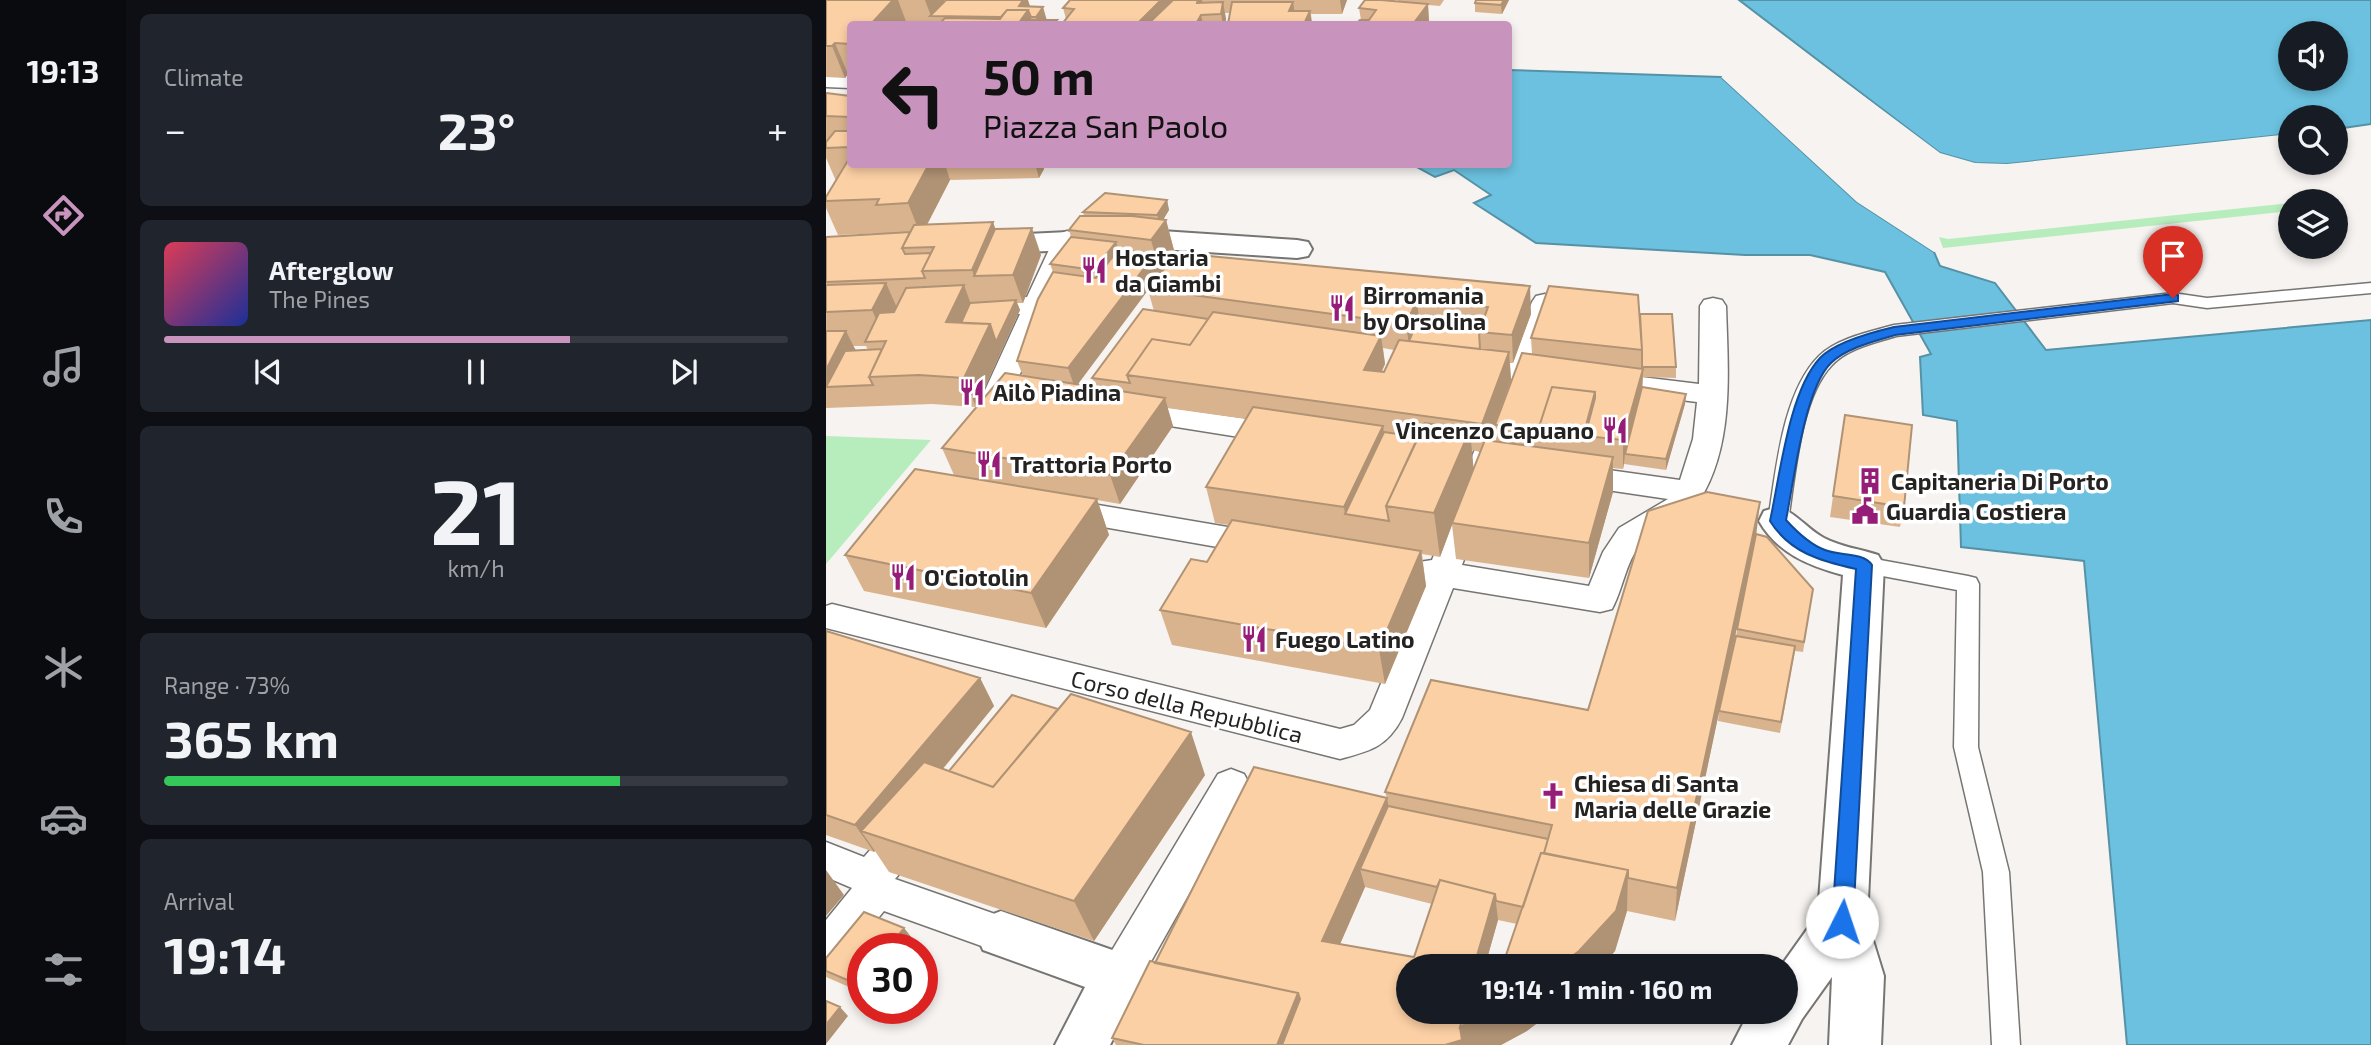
<!DOCTYPE html>
<meta charset="utf-8">
<style>
:root{--surface:#171b24;--page:#20242c;--text:#f1f3f6;--muted:#9ea1a6;--line:#363941;--accent:#c893bd}
body{margin:0;font-family:"Exo 2",sans-serif;background:var(--page);color:var(--text);height:100vh;display:flex;flex-direction:column;font-size:26px;white-space:nowrap}
*{box-sizing:border-box;margin:0}
p{font-size:23px;color:var(--muted)}
.icon{flex:none;width:38px;height:38px;fill:none;stroke:currentColor;stroke-width:2;stroke-linecap:round;stroke-linejoin:round}
.map{position:relative;flex:1;overflow:hidden}
.drawer{display:flex;flex-direction:column;gap:14px;padding:14px;background:#0d0f14;width:700px}
.drawer>*{flex:none}
.hud{position:absolute;left:21px;top:21px;width:665px;height:147px;border-radius:7px;box-shadow:0 4px 10px #0003;background:#c893bd;color:#111;overflow:hidden}
.tools{position:absolute;left:1452px;top:21px;display:grid;gap:14px}
.tools a{display:grid;place-items:center;width:70px;height:70px;border-radius:50%;background:var(--surface);box-shadow:0 4px 10px #0003;font-size:35px}
.speed{position:absolute;left:21px;top:933px;display:flex;gap:14px;font-size:35px;font-weight:700;text-align:center}
.speed>*{display:grid;place-content:center;width:91px;height:91px;border-radius:50%;background:var(--surface);box-shadow:0 4px 10px #0003;line-height:1}
.speed .limit{border:10px solid #d22;background:#fff;color:#111}
.pin{position:absolute;display:grid;place-items:center;width:60px;height:60px;color:#fff;margin:-72px -30px;border-radius:50% 50% 50% 0;rotate:-45deg;box-shadow:0 0 7px #0007}
.pin .icon{rotate:45deg}
.me{position:absolute;width:77px;margin:-38px;rotate:4deg;stroke-linejoin:round;filter:drop-shadow(0 0 5px #0008)}
.turn{display:flex;align-items:center;gap:24px;height:147px;padding:0 21px;font-size:32px}
.turn .icon{width:91px;height:91px;stroke-width:2.5}
.turn b{display:block;font-size:49px;line-height:60px}
.big{font-size:52px;font-weight:700;line-height:1.1}
.drawer .tile{flex:1;display:flex;flex-direction:column;justify-content:center;gap:10px;min-width:0;padding:0 24px;border-radius:10px;background:var(--page)}
.drawer .dial{align-items:center;gap:0}
.dial b{font-size:91px;line-height:1}
.song{display:flex;align-items:center;gap:21px}
.cover{width:84px;height:84px;border-radius:10px;background:linear-gradient(135deg,hsl(350 70% 55%),hsl(230 70% 35%))}
.played{height:7px;border-radius:4px;background:linear-gradient(90deg,var(--accent) 65%,var(--line) 65%)}
.keys{display:flex;justify-content:space-around;direction:ltr}
.heat{display:flex;justify-content:space-between;align-items:center;font-size:38px;direction:ltr}
.charge{height:10px;border-radius:5px;background:linear-gradient(90deg,#34c759 73%,var(--line) 0)}
.trip{position:absolute;left:570px;top:954px;width:402px;height:70px;border-radius:35px;background:var(--surface);box-shadow:0 4px 10px #0003;font-weight:700;line-height:70px;text-align:center}
main{display:flex;flex:1;min-height:0}
.tabs{display:flex;flex-direction:column;width:126px;justify-content:space-around;align-items:center;background:#090b0e;color:var(--muted)}
.tabs .icon{width:49px;height:49px}
.tabs .current{color:var(--accent)}
.tabs b{font-size:32px;color:var(--text)}
.map>svg:first-child{display:block}
.green{fill:#b7ecbd}
.water{fill:#6bc1df;stroke:#5692a6;stroke-width:2;fill-rule:evenodd}
.pier{fill:#f6f3f0}
.lines{fill:none;stroke-linecap:round;stroke-linejoin:round}
.service-casing{stroke:#777572;stroke-width:3}
.pedestrian-casing{stroke:#777572;stroke-width:3}
.minor-casing{stroke:#777572;stroke-width:4}
.service{fill:#fff;fill-rule:evenodd}
.pedestrian{fill:#fff;fill-rule:evenodd}
.minor{fill:#fff;fill-rule:evenodd}
.wall{fill:#d9b38e;fill-rule:evenodd}
.shaded-wall{fill:#b09274}
.building{fill:#fcd0a5;stroke:#b09274;stroke-width:2}
.route{fill:#1a73e8;stroke:#114b97;stroke-width:2}
.labels{text-anchor:middle;dominant-baseline:central;stroke-width:7;stroke-linejoin:round;paint-order:stroke}
.poi-label{font-size:23px;font-weight:bold;fill:#242322;stroke:#fff;text-anchor:start}
.street-label{font-size:23px;fill:#242322;stroke:#fff}
</style>
<main>
<nav class="tabs">
<b>19:13</b>
<svg class="icon current" aria-label="directions" viewBox="0 0 24 24"><path d="M12 3l9 9-9 9-9-9zM9 14v-3h6M13 9l2 2-2 2"/></svg>
<svg class="icon" aria-label="music" viewBox="0 0 24 24"><path d="M9 18V5l10-2v13"/><circle cx="6" cy="18" r="3"/><circle cx="16" cy="16" r="3"/></svg>
<svg class="icon" aria-label="phone" viewBox="0 0 24 24"><path d="M5 4h4l2 5-3 2q2 4 5 5l2-3 5 2v4C11 20 4 13 5 4z"/></svg>
<svg class="icon" aria-label="climate" viewBox="0 0 24 24"><path d="M12 3v18M4 7l16 10M4 17L20 7"/></svg>
<svg class="icon" aria-label="car" viewBox="0 0 24 24"><path d="M5 17H2v-5l4-1 3-4h7l3 4 3 1v5h-3M9 17h6M6 11h13"/><circle cx="7" cy="17" r="2"/><circle cx="17" cy="17" r="2"/></svg>
<svg class="icon" aria-label="filters" viewBox="0 0 24 24"><path d="M4 7h16M4 17h16"/><circle cx="9" cy="7" r="2"/><circle cx="15" cy="17" r="2"/></svg>
</nav>
<section class="drawer">
<div class="tile"><p>Climate</p>
<div class="heat"><a>−</a><b class="big">23°</b><a>+</a></div>
</div>
<div class="tile">
<div class="song"><i class="cover"></i><div><b>Afterglow</b><p>The Pines</p></div></div>
<div class="played"></div>
<div class="keys"><svg class="icon" aria-label="previous" viewBox="0 0 24 24"><path d="M18 5L8 12l10 7zM5 5v14"/></svg><svg class="icon" aria-label="pause" viewBox="0 0 24 24"><path d="M8 5v14M16 5v14"/></svg><svg class="icon" aria-label="next" viewBox="0 0 24 24"><path d="M6 5l10 7-10 7zM19 5v14"/></svg></div>
</div>
<div class="tile dial"><b>21</b><p>km/h</p></div>
<div class="tile"><p>Range · 73%</p><b class="big">365 km</b><div class="charge"></div></div>
<div class="tile"><p>Arrival</p><b class="big">19:14</b></div>
</section>
<div class="map">
<svg width="1545" height="1045" viewBox="0 0 1545 1045">
<rect width="100%" height="100%" fill="#f6f3f0"/>
<!-- green -->
<path class="green" d="M1465,203V211L1117,248L1113,237L1122,239Z
M0,436L105,440L0,564Z"/>
<!-- water -->
<path class="water" d="M913,0H1545V124L1510,129V117H1465V134L1181,164L1149,163L1114,153ZM1465,33H1510V79H1465Z
M683,70L895,77L1031,202L1108,252L1114,266L1169,283L1220,350L1545,320V1045H1301L1258,561L1135,547L1131,421L1097,415L1094,357L1105,354L1059,272L984,255H919L710,243L648,203L665,195L628,170L609,177L587,165L682,164Z"/>
<!-- pier -->
<path class="pier" d="M909,0L1114,153L1149,163L1181,164L1465,134V138L1181,167L1148,166L1112,156Z
M895,77H900L1033,199L1111,251L1108,252L1031,202Z"/>
<g class="lines">
<defs>
<path id="service" d="M1545,283V293L1381,308L1347,303L1070,336C1048,343 1022,348 1006,365C974,398 969,477 962,521L959,526L952,528L945,526L942,521C950,472 956,393 993,356C1012,338 1043,332 1068,325L1347,293L1381,298Z
M1038,557L1142,576L1150,578L1153,584L1152,747L1183,872L1194,1045H1166L1157,872L1128,747L1131,590L1030,571L1027,565L1030,559Z"/>
<path id="pedestrian" d="M0,75L24,76V88L0,87Z
M241,231L250,234L254,239L178,410L174,417L164,419L154,417L150,410L194,314L148,316L139,314L135,308L139,302L201,297L228,239L232,234Z
M719,294L728,296L732,302L636,565L763,586L777,552L793,528L842,499L747,485L736,482L732,475L736,468L747,465L854,480L867,439L871,402L774,390L764,387L760,381L764,375L774,372L873,384L874,306L878,300L887,298L896,300L900,306C902,375 910,456 864,514C853,529 832,529 818,541C800,558 798,587 786,609L774,612L627,588L576,718C561,747 544,751 514,759L0,628V606L6,604L514,729L528,725L544,710L597,582L587,579L583,571L587,563L606,560L706,302L710,296Z
M304,402L457,424L467,427L472,434L467,441L457,444L294,418L290,411L294,404Z
M237,499L437,533L448,536L453,544L448,552L437,555L226,518L221,510L226,502Z
M405,769L418,774L424,785L309,990L294,996L279,990L273,976L279,962L392,774Z
M85,814L99,819L104,831L99,843L69,879L189,921L195,934L189,947L175,953L58,911L15,963L0,969V920L26,888L0,877V842L38,857L71,819Z"/>
<path id="minor" d="M305,229L471,240L482,242L486,249L482,256L471,258L305,247L159,254L148,252L144,245L148,238L159,236Z
M952,507C971,513 981,529 998,538C1015,547 1034,549 1052,555L1058,565L1041,921L1058,976L1055,1045H1003L1006,977L976,1019L962,1045H906L923,1012H961V966H955L992,914L1017,575C983,566 951,553 933,521L938,511Z
M175,911L312,959L320,976L284,1045H229L259,987L157,950L150,934L157,918Z"/>
</defs>
<!-- service casing -->
<use href="#service" class="service-casing"/>
<!-- pedestrian casing -->
<use href="#pedestrian" class="pedestrian-casing"/>
<!-- minor casing -->
<use href="#minor" class="minor-casing"/>
<!-- service -->
<use href="#service" class="service"/>
<!-- pedestrian -->
<use href="#pedestrian" class="pedestrian"/>
<!-- minor -->
<use href="#minor" class="minor"/>
</g>
<!-- wall -->
<path class="wall" d="M0,0H118V2L204,6L221,20H231L232,24H236L240,19L237,8L244,0H521L516,14H485L486,24H24V75L22,74L19,78L0,77ZM399,13H404L402,24H399L400,19Z
M572,0H618L614,6L602,5L603,22L535,20L533,8L572,1Z
M650,0H683L676,14L649,12V3Z
M0,93L24,96V164H217L218,169L213,178L124,180L101,225L169,229L215,255L197,303H191L194,310L150,407L106,404L0,408V237L61,233L12,235L0,208V197L10,181L0,158ZM27,346H40L42,350H30Z
M341,200L343,210L337,220H340L349,254L705,314L687,363H684L685,380L663,441H670L669,425L706,354L705,338L814,314L850,367V378L817,377L816,387L860,394L859,404L840,470L798,464V463L797,469L787,468V492L763,578L630,559L626,525L614,557L596,554L600,586L559,684L346,645L334,610L381,562L403,525L389,523L380,487L420,419L341,408L347,426L294,504L271,500L283,535L220,628L38,591L19,555L128,475L116,448L197,376L191,361L227,272L224,264L245,237L243,230L258,216L257,212ZM322,290L328,311L266,378L269,387L252,384ZM557,348L568,350L558,372H556L559,364ZM646,450L654,452L647,469Z
M1019,415L1078,507L1074,527L1004,517Z
M931,534L987,589L977,652L969,651L954,733L892,721L893,712L849,921L801,911L789,951L776,966H583L701,1031L675,1045H290L286,1038L329,963L561,798L559,792L762,710ZM917,600L910,636L897,693ZM539,887L606,904L588,957L514,944ZM672,920L691,924L679,958L662,955Z
M0,631L154,678L168,706L117,769L123,771L379,775L268,941L63,872L49,851L48,852L0,835Z
M38,912L78,928L85,937L76,948H37V993L0,977V958Z"/>
<!-- shaded-wall -->
<path class="shaded-wall" d="M67,0H72L81,24H45Z
M99,0H118L121,11L105,16Z
M197,0H202L206,12L204,15L207,24H197L193,6Z
M335,0H355L333,24H311Z
M372,0H376L379,13L375,15L377,24H370L371,3Z
M514,0H521L516,14Z
M678,0H683L676,14L675,5Z
M397,2L400,19L399,24H397L395,14Z
M467,2L470,20L463,11Z
M602,4L603,22L601,24H587Z
M217,7L222,24H212L210,17Z
M484,11L486,24H478Z
M9,43L22,74L19,78L6,46Z
M103,164H119L124,180L95,236L82,203Z
M209,164H217L218,169L213,178Z
M341,200L343,210L334,225L331,215Z
M340,220L349,254L249,388L242,368L329,254L325,240Z
M167,222L179,256L148,276L146,270Z
M206,228L215,255L197,303L187,275Z
M290,242L298,269L276,298L268,270Z
M60,283L75,317L60,341L46,310Z
M138,285L148,313L136,340L120,322Z
M704,286L705,314L687,363L686,335Z
M190,300L194,310L150,407L138,378L164,324Z
M591,300L594,328L584,352L580,324Z
M20,331L34,359L0,387V370Z
M555,336L559,364L542,398L538,370Z
M683,352L685,380L658,452L656,424Z
M817,369L816,397L799,454L798,463L797,469V440Z
M769,392V426L759,436V429Z
M860,394L859,404L840,470V459Z
M339,398L347,426L294,504L284,475Z
M557,426L562,461L519,514L518,507Z
M644,430L648,473L626,523V525L614,557L608,513Z
M787,457V492L763,578V543Z
M271,499L283,535L220,628L205,593Z
M934,502L930,537L849,921L851,888Z
M595,551L600,586L559,684L553,649Z
M154,678L168,706L59,839L35,831L49,851L48,852L29,825Z
M365,732L379,775L268,941L248,901Z
M561,798L566,826L534,869L539,887L504,967L496,941Z
M0,870L18,895L0,916Z
M802,870L801,911L789,951L776,966H733Z
M669,894L672,920L659,966H648Z
M78,928L85,937L76,948H62Z
M472,993L482,1024L474,1045H451Z
M14,1007L22,1016L0,1044V1025Z
M663,1012H726L701,1031L675,1045H619L634,1027Z"/>
<!-- building -->
<path class="building" d="M0,0H67L45,24H24V44L9,43L6,46H0Z
M120,0H197L193,6L217,7L210,17H205L202,10H181L175,17L104,16Z
M244,0H335L311,24H236L248,9L237,8Z
M347,0H372L371,3L397,2L395,14L375,15L370,24H402L406,2H467L463,11H484L478,24H322Z
M539,0H555L602,4L587,24H530L534,20H543L550,10L533,8Z
M650,0H678L675,5L649,3Z
M181,10H202L195,20H231L228,23L246,24H113L119,18L174,19Z
M63,22L104,23L103,24H61Z
M0,93L24,96V117L0,116Z
M9,131H24V147L0,148V142Z
M24,157V164H103L82,203L50,205L53,199L0,201V197Z
M279,193L341,200L331,215L257,212Z
M254,216H306L340,220L325,240L243,230Z
M167,222L146,270L96,271L108,247L76,248L88,225Z
M206,228L187,275L148,276L169,229Z
M84,232L76,248L79,254L105,253L96,271L99,278L0,282V237Z
M245,237L290,242L268,270L224,264Z
M292,250L329,254L242,368L191,361L212,299L227,272L270,278Z
M351,253L704,286L686,335L653,332L662,307L591,300L580,324L322,289Z
M60,283L46,310L0,312V285Z
M138,285L120,322L164,324L138,378L93,375L43,377L60,341L39,342L53,313L68,312L80,288Z
M723,286L812,295L816,350L705,338Z
M190,300L170,342L164,324L135,323L144,303Z
M317,309L382,319L364,345L326,339L301,375L304,383L266,378Z
M387,312L555,336L538,370L558,372L573,340L683,352L656,424L301,375L326,339L364,345Z
M814,314H846L850,367H816V350Z
M593,318L656,324L653,332L654,349L583,341Z
M0,331H20L0,370Z
M56,349L43,377L47,385L0,387L19,351Z
M696,353L817,369L797,440L759,436L769,398V392L726,387L714,424V430L669,425Z
M179,373L339,398L284,475L116,448Z
M726,387L769,392L759,429L714,424Z
M816,387L860,394L840,459L799,454Z
M427,407L557,426L518,507L380,487Z
M1019,415L1086,425L1078,507L1007,496Z
M599,423L644,430L608,513L560,506Z
M558,432L592,437L560,506L563,521L519,514Z
M659,440L787,457L763,543L626,523Z
M89,469L271,499L205,593L19,555Z
M881,492L934,502L851,888L802,878V870L718,853L726,825L559,792L605,680L762,710L822,511Z
M406,520L595,551L553,649L334,610L365,559L381,562Z
M930,534L941,537L987,589L978,642L911,629Z
M0,631L154,678L29,825L0,815Z
M910,636L969,646L955,722L893,711Z
M245,694L365,732L248,901L35,831L98,762L167,787Z
M186,695L232,709L167,787L123,771Z
M428,767L561,798L496,941L588,957L614,880L669,894L648,966H583V1012H638L634,1027L636,1040L619,1045H456L474,999L472,993L329,963Z
M562,806L722,839L718,853H715L697,907L670,901L669,894L614,880L611,887L534,869Z
M715,853L802,870L790,911L753,951L733,966H652L655,954L679,958Z
M38,912L78,928L62,948H37V980L33,985L0,971V958Z
M324,961L472,993L451,1045H318L286,1038Z
M0,1001L14,1007L0,1025Z
M638,1012H663L634,1027Z"/>
<!-- route -->
<path class="route" d="M1347,294L1352,295V301L1069,335C1049,341 1020,348 1005,363C978,389 968,481 960,520C970,531 985,545 999,550C1013,556 1038,552 1046,565L1027,922L1024,928L1016,931L1009,928L1006,922L1030,569C995,561 964,553 944,521C954,475 963,391 994,358C1009,342 1047,332 1068,327Z"/>
<!-- icons -->
<defs>
<symbol id="restaurant-bare" viewBox="-9 -9 18 18"><path d="M-5-6h1v4h1v-4h1v4h1v-4h1v5L-1.5 .5V6h-2V.5L-5-1ZM5-6V6H3V1.5H1.5Q1.5-4 5-6Z" fill="#951d78" stroke="#fff" stroke-width="2.5" paint-order="stroke"/></symbol>
<symbol id="building-bare" viewBox="-9 -9 18 18"><path d="M-4-6H4V6H1V3H-1V6H-4ZM-2.5-4.3h1.7v1.8h-1.7ZM.8-4.3h1.7v1.8H.8ZM-2.5-1h1.7V.8h-1.7ZM.8-1h1.7V.8H.8Z" fill="#951d78" stroke="#fff" stroke-width="2.5" paint-order="stroke"/></symbol>
<symbol id="civic-bare" viewBox="-9 -9 18 18"><path d="M-.6-6.5H3V-4.5H.6V-3L4-1V1h2V6H-6V1h2V-1L-.6-3ZM-1.2 2.5V6h2.4V2.5Z" fill="#951d78" stroke="#fff" stroke-width="2.5" paint-order="stroke"/></symbol>
<symbol id="church-bare" viewBox="-9 -9 18 18"><path d="M-1.2-6h2.4v3.5h3.3v2.4h-3.3V6h-2.4V-.1h-3.3v-2.4h3.3Z" fill="#951d78" stroke="#fff" stroke-width="2.5" paint-order="stroke"/></symbol>
</defs>
<g fill-rule="evenodd">
<use href="#restaurant-bare" x="249" y="251" width="38" height="38"/>
<use href="#restaurant-bare" x="497" y="289" width="38" height="38"/>
<use href="#restaurant-bare" x="127" y="373" width="38" height="38"/>
<use href="#restaurant-bare" x="770" y="411" width="38" height="38"/>
<use href="#restaurant-bare" x="144" y="445" width="38" height="38"/>
<use href="#building-bare" x="1025" y="462" width="38" height="38"/>
<use href="#civic-bare" x="1020" y="492" width="38" height="38"/>
<use href="#restaurant-bare" x="58" y="558" width="38" height="38"/>
<use href="#restaurant-bare" x="409" y="620" width="38" height="38"/>
<use href="#church-bare" x="708" y="777" width="38" height="38"/>
</g>
<g class="labels">
<!-- poi labels -->
<g class="poi-label">
<text x="289" y="257">Hostaria<tspan x="289" dy="26">da Giambi</tspan></text>
<text x="537" y="295">Birromania<tspan x="537" dy="26">by Orsolina</tspan></text>
<text x="167" y="392">Ailò Piadina</text>
<text x="768" y="430" text-anchor="end">Vincenzo Capuano</text>
<text x="184" y="464">Trattoria Porto</text>
<text x="1065" y="481">Capitaneria Di Porto</text>
<text x="1060" y="511">Guardia Costiera</text>
<text x="98" y="577">O'Ciotolin</text>
<text x="449" y="639">Fuego Latino</text>
<text x="748" y="783">Chiesa di Santa<tspan x="748" dy="26">Maria delle Grazie</tspan></text>
</g>
<!-- street labels -->
<g class="street-label">
<text transform="translate(361 706) rotate(14)">Corso della Repubblica</text>
</g>
</g>
</svg>
<div class="tools">
<a><svg class="icon" aria-label="sound" viewBox="0 0 24 24"><path d="M4 9h4l5-4v14l-5-4H4zM17 9q2 3 0 6"/></svg></a>
<a><svg class="icon" aria-label="search" viewBox="0 0 24 24"><circle cx="10" cy="10" r="6"/><path d="M15 15l6 6"/></svg></a>
<a><svg class="icon" aria-label="layers" viewBox="0 0 24 24"><path d="M12 4l9 5-9 5-9-5zM3 14l9 5 9-5"/></svg></a>
</div>
<div class="speed"><div class="limit">30</div></div>
<div class="pin" style="left:1347px;top:298px;background:#d93025"><svg class="icon" aria-label="arrive" viewBox="0 0 24 24"><path d="M6 21V4h12l-3 4 3 4H6"/></svg></div>
<svg class="me" style="left:1016px;top:922px" viewBox="-20 -20 40 40"><circle r="19" fill="#fff"/><path d="M0-13L10 11 0 6-10 11z" fill="#1a73e8"/></svg>
<div class="trip">19:14 · 1 min · 160 m</div>
<div class="hud">
<div class="turn"><svg class="icon" aria-label="left" viewBox="0 0 24 24"><path d="M17 20v-9H6M10 6l-5 5 5 5"/></svg><div><b>50 m</b>Piazza San Paolo</div></div>
</div>
</div>
</main>
